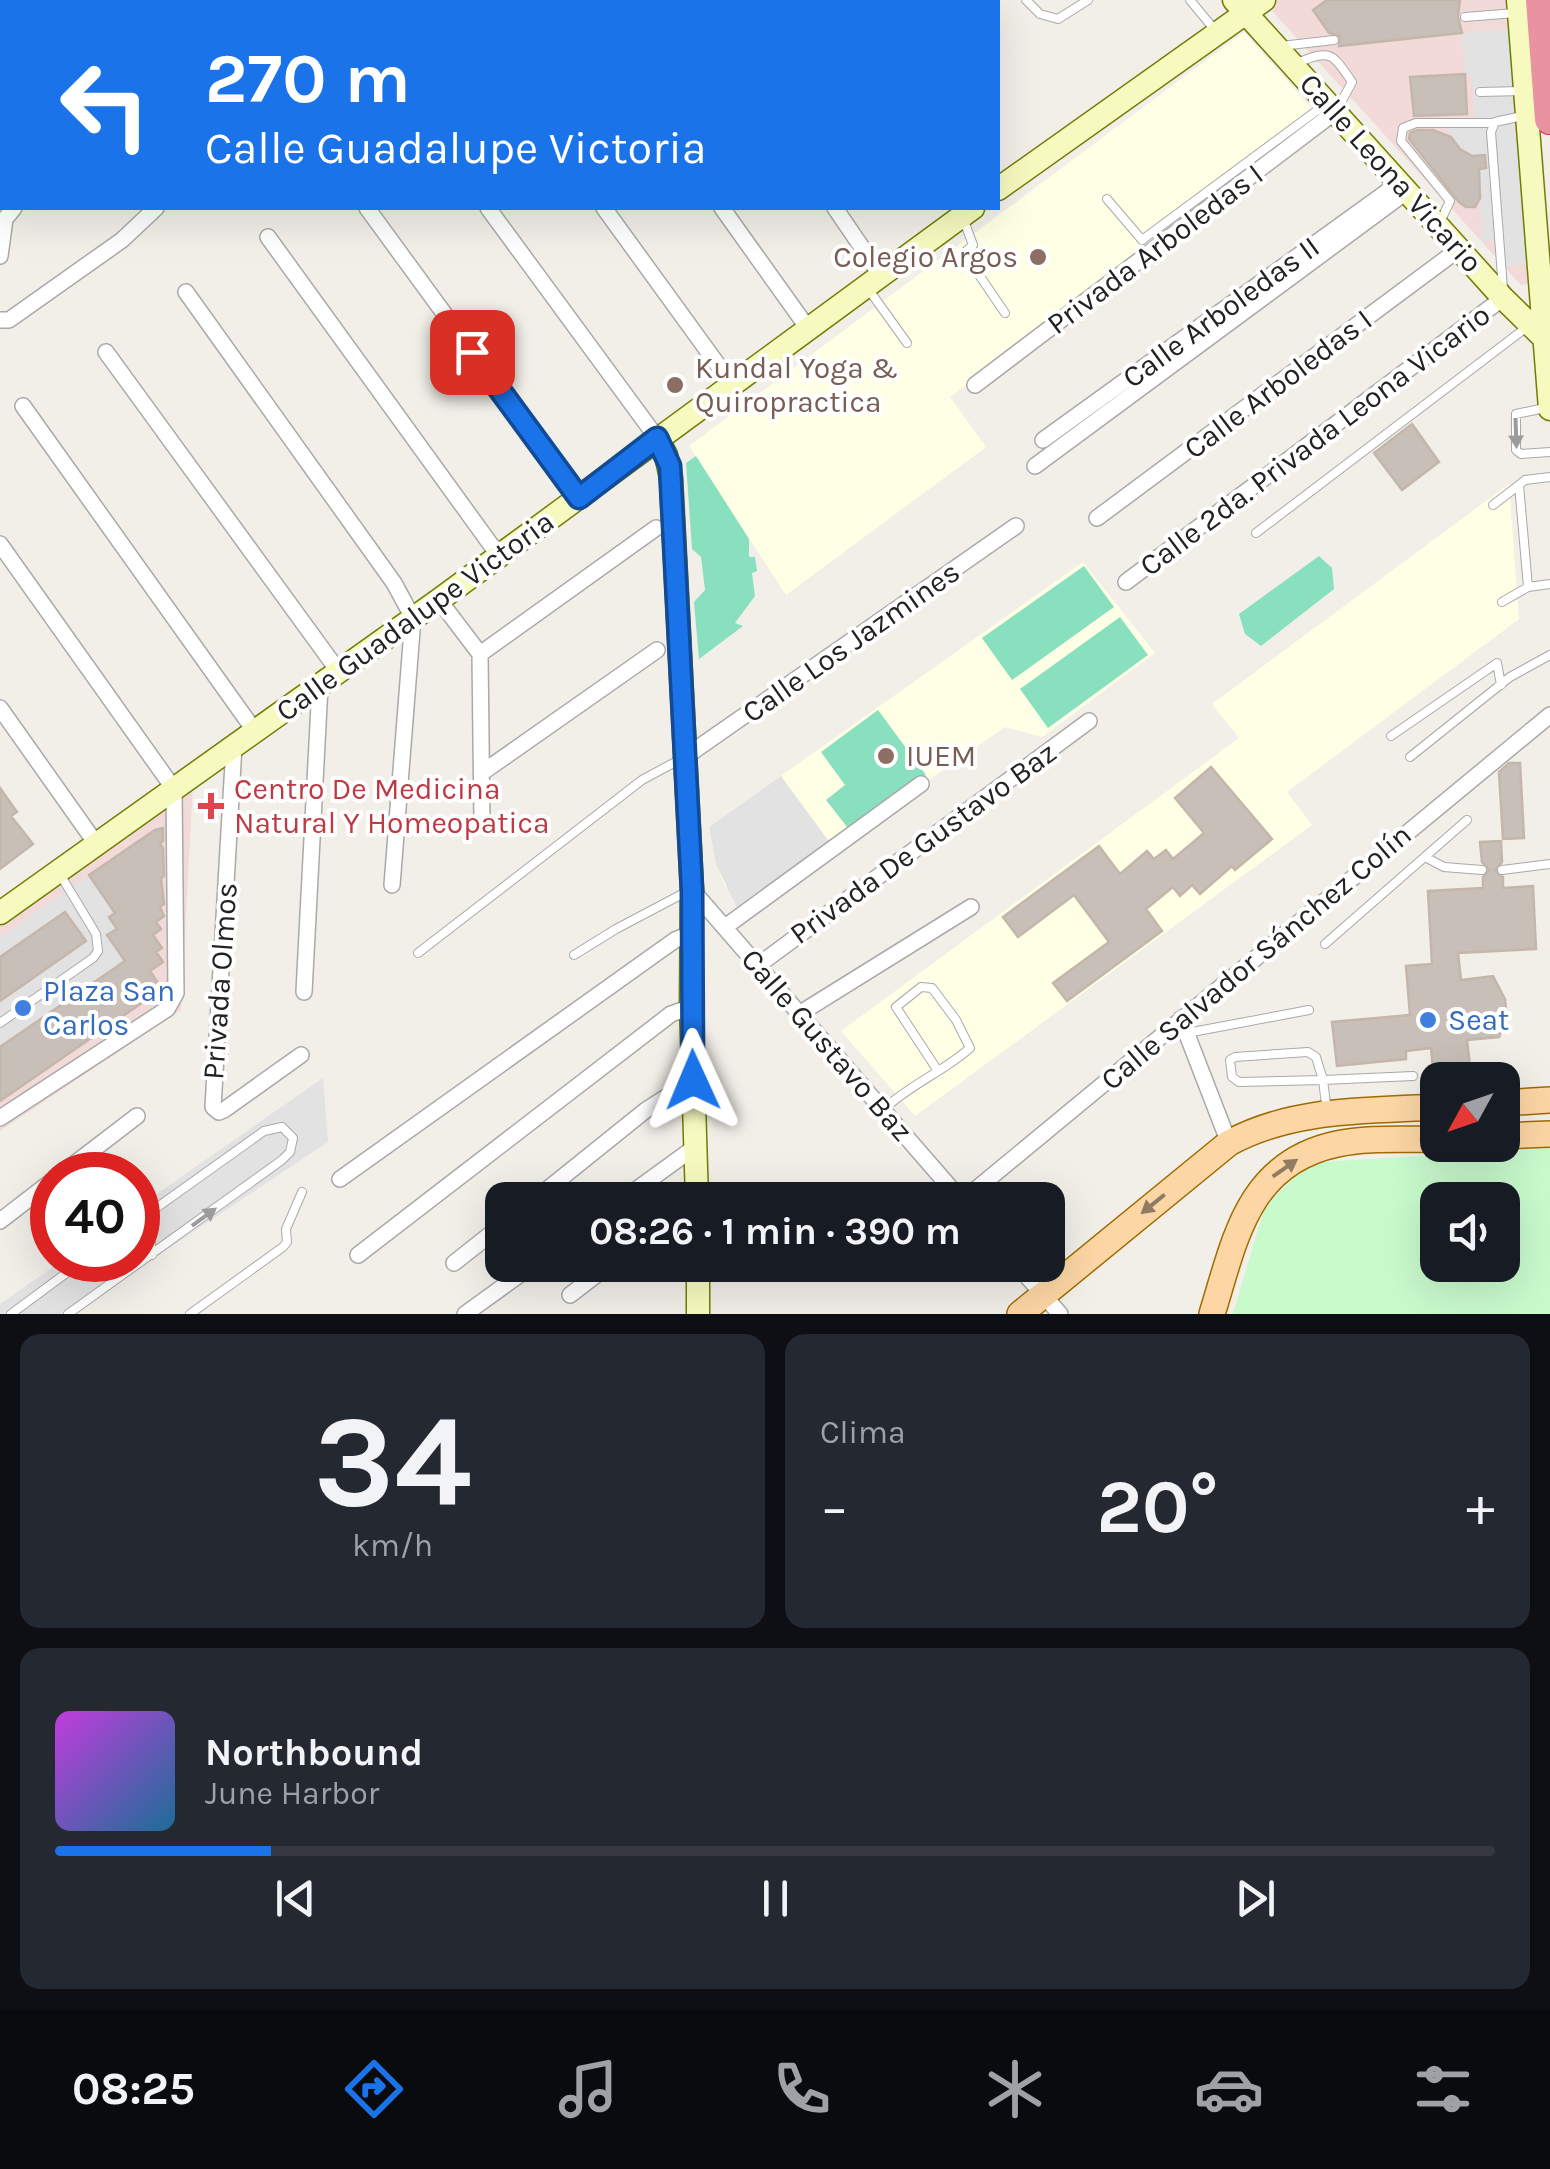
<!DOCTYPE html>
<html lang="es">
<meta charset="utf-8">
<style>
:root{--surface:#171b24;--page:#242831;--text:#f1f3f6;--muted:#9ea1a6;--line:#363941;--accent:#1a73e8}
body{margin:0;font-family:Karla,sans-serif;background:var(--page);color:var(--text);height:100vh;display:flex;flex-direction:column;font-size:38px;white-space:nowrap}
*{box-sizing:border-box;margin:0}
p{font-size:32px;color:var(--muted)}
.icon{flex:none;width:55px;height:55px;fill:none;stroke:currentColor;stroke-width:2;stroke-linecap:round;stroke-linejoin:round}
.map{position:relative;height:1314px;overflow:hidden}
.sheet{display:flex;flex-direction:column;gap:20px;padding:20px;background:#0d0f14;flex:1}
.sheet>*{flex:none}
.top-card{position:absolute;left:0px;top:0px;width:1000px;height:210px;box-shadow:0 10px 40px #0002;background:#1a73e8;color:#fff;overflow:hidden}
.needle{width:65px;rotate:230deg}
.fabs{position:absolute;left:1420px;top:1062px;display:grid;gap:20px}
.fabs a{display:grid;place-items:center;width:100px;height:100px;border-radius:20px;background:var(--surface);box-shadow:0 10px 40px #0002;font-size:50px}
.speed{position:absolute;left:30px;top:1152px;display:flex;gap:20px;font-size:50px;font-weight:700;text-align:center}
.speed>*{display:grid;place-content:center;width:130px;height:130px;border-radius:50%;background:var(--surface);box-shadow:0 10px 40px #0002;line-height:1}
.speed .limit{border:15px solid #d22;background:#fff;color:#111}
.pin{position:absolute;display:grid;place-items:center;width:85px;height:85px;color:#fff;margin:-42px;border-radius:20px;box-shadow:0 5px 15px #0006}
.me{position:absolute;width:110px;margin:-55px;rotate:359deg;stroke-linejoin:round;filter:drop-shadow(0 0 8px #0008)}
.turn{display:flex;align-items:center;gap:35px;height:210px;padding:0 40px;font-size:45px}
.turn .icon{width:130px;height:130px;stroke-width:2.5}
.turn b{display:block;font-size:70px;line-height:85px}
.big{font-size:75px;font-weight:700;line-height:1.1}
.sheet .widget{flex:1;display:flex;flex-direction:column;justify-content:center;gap:15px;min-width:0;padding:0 35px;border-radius:20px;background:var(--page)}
.sheet .dial{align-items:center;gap:0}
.dial b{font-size:130px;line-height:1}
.song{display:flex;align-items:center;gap:30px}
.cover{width:120px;height:120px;border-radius:15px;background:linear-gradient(135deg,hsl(290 70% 55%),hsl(200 70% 35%))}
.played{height:10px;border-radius:5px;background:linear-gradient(90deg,var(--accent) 15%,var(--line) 15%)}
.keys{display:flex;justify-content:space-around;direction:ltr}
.heat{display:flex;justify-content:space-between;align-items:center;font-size:55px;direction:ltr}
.sheet .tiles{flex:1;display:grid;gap:20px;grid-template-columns:1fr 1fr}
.widget:last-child{grid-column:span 2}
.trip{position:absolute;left:485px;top:1182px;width:580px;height:100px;border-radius:20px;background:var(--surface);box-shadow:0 10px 40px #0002;font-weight:700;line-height:100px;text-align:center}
.tab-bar{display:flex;height:160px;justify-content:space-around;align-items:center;background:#090b0e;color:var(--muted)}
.tab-bar .icon{width:70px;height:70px}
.tab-bar .on{color:var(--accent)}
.tab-bar b{font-size:45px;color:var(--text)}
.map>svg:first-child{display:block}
.commercial{fill:#f2dad9}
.education{fill:#ffffe5}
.park{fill:#c8facc;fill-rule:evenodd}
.pitch{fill:#88e0be}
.parking{fill:#e2e2e2}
.building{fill:#c7bfb8;stroke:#c4b6ab;stroke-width:2.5}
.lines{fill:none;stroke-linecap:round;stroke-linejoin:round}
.lane-casing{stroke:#a9a9a9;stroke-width:10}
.street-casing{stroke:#a9a9a9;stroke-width:18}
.secondary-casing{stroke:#707d05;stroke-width:25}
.primary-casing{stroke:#a06b00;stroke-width:28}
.highway-casing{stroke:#dc2a67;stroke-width:32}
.lane{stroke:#fff;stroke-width:8}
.street{stroke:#fff;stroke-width:15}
.secondary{stroke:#f7fabf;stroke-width:22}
.primary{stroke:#fcd6a4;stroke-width:25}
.highway{stroke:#e892a2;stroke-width:30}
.oneway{fill:#9c9c9c}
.oneway2{fill:#8f7c63}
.route-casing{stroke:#114b97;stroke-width:25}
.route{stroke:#1a73e8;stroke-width:18}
.education-dot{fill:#8d6e63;stroke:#fff;stroke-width:4}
.health-dot{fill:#e0444e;stroke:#fff;stroke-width:4}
.shop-dot{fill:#3f7fe0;stroke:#fff;stroke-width:4}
.labels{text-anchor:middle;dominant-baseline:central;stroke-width:8;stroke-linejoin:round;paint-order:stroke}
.street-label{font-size:30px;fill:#222;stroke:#fff}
.education-label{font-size:30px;fill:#785e54;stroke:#fff;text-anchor:start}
.health-label{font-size:30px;fill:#be3a42;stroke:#fff;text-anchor:start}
.shop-label{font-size:30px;fill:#366cbe;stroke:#fff;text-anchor:start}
</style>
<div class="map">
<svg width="1550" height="1314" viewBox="0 0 1550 1314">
<rect width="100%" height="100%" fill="#f2efe9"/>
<!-- commercial -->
<path class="commercial" d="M1262,0H1517L1541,281L1521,285Z
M193,783L181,1010L0,1131V925Z"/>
<!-- education -->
<path class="education" d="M1244,32L1319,117L950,397L986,447L786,595L689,446Z
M1509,484L1519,619L1287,792L1312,825L915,1116L841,1031L1239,738L1212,704Z
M1083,562L1155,653L1042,737L1005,727L833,847L725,887L716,865L709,827Z"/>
<!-- park -->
<path class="park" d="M1550,1148V1314H1233L1265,1206L1296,1176L1321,1162ZM1438,1200H1502V1265H1438Z"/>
<!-- pitch -->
<path class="pitch" d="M696,456L749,539V557H755L757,571L752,573L755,596L735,623L743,626L699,659L694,602L705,590L701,557L692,549L686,463Z
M1319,556L1332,568L1334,589L1261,646L1245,634L1239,614Z
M1084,566L1114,607L1012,680L982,638Z
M1120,617L1148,655L1048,728L1020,689Z
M878,710L926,775L851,832L826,800L845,785L821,752Z"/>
<!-- parking -->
<path class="parking" d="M1509,29L1540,261L1505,268L1503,238L1482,242L1479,169L1489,167V159L1485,155L1472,156L1460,149L1446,126L1475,123L1472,75L1465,74L1462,33Z
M781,776L833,847L741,915L716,865L709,827Z
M89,875L115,913L109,917L117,929L108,935L125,961L0,1047V1001L86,941L65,912L0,957V937Z
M323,1078L328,1142L70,1314H0V1304L63,1260H138V1207Z"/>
<!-- building -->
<path class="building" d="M1327,0H1460L1458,17L1462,33L1339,46L1340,36L1329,33L1313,10Z
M1465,74L1467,114L1414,116L1410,77Z
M1417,130H1433L1451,137L1460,149L1472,156L1485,155L1486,168L1479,169L1480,198L1475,207H1466L1459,202L1409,139L1410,133Z
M1412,424L1439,462L1402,490L1374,453Z
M1509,763H1520L1524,838L1503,839L1499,772Z
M1211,767L1272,839L1235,870L1232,866L1200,894L1192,885L1180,896L1173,887L1146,909L1162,931L1067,1001L1053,983L1109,942L1074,895L1018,937L1003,917L1099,846L1120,874L1147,851L1154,859L1166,850L1173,859L1204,833L1175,798Z
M0,788L17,812L11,816L33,844L0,869Z
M163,828V841L160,843L163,848L164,876L161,878L164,904L160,907L164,916L156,922L161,929L153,935L162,948L156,952L163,962L150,971L162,989L0,1101V1047L125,961L107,935L117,929L109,917L115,913L89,875L155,830Z
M1501,841L1502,862L1495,870L1503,877V888L1533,886L1536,949L1458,953L1461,980L1493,976L1505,999L1507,1018L1499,1037L1467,1040L1471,1075L1434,1079L1431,1048L1406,1051V1059L1337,1066L1332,1022L1410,1015L1406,966L1432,964L1428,891L1483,888V877L1489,870L1482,862L1480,842Z
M65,912L86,941L0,1001V957Z"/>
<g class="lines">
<defs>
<path id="lane" d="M901,0L903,2
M1026,0L1040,14L1058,19L1088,0
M1190,0L1214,29
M948,2L949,0
M1465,17L1515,13
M1281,46L1334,40
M1297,63C1331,49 1332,53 1352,82L1338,108
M1480,92L1522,91
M1107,199L1142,240L1323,106
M964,221L973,245L964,253L1005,313
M1440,222L1450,201L1401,141L1403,128L1416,123H1493
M1503,289L1491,132L1495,122L1522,116
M869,290L907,343
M1545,408L1516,414V450L1521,454L1550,452
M1550,477L1525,480L1519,485L1528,587L1550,584
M1493,505L1519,485
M1256,533L1527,327
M1502,602L1528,587
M1391,736L1497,663L1501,685
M1410,757L1510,677L1550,655
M1425,857L1444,867L1482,870
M1502,870L1550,864
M1325,944L1467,820
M418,953L642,780L679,760
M574,955L616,929L688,891
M0,1023L93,958L98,951L96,934L61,876
M1187,1033L1309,1010
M883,1110C909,1085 943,1072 970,1048L956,1020L932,988L921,987L896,1007L938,1071
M1327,1112L1323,1080L1239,1082L1232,1077L1230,1060L1235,1057L1308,1052L1316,1057L1323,1080L1413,1076
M138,1227L150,1238L152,1255
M898,1267L901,1265
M11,1314L84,1260
M68,1314L282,1160L290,1152L293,1138L282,1127L264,1131L138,1221
M190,1314L283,1247L287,1242L286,1229L302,1192"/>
<path id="street" d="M94,0V2
M321,0L323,2
M425,0L427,2
M685,0L687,2
M804,0L806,2
M75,2V0
M155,2L159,0
M192,2L195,0
M281,2L284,0
M441,2L445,0
M0,119L2,118
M0,143L2,141
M367,208L579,498
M488,208L657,438
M604,208L731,383
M722,208L807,327
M835,208L880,274
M268,237L499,556
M0,256L5,219L14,208
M186,292L394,583L413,618L392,885
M0,320H9L122,240L156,208
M106,352L339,672
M975,385L1335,112
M23,406L254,730
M1043,440L1399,183
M1035,466L1406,192
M1097,518L1459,249
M0,544L174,789L176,993L167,1009L0,1118
M1126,582L1503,298
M439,600L480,654L482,823
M480,654L656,528
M0,708L97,845
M234,746L213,1107L219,1112L224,1110L301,1055
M685,757L1016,526
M483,772L657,650
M692,890L961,1200
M725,927L921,784
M757,966L1089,721
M304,992L320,686
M799,1014L971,907
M1181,1019L1229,1143
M60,1175L137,1116
M340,1179L675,940L693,933
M534,1200L646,1110L693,1080
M622,1200L695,1147
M963,1200L1550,715
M0,1221L52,1181
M358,1255L671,1014L691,1007
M454,1263L502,1225
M1017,1265L1060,1314
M570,1295L609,1265
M465,1314L533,1265"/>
<path id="secondary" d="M1234,0L1503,298L1550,344
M1518,0L1550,409
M998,189L1264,0
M657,438L666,455L671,478L692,890L691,1007L697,1200
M0,913L439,600L973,208
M698,1265V1314"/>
<path id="primary" d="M1502,1103L1550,1100
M1502,1136L1550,1134
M1020,1314L1229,1143C1293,1108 1367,1111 1438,1107
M1212,1314C1235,1240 1247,1163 1337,1144C1368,1137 1405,1140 1438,1139"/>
<path id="highway" d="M1541,0L1550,119"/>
</defs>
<!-- lane casing -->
<use href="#lane" class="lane-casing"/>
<!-- street casing -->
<use href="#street" class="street-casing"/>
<!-- secondary casing -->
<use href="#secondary" class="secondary-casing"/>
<!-- primary casing -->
<use href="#primary" class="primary-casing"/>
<!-- highway casing -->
<use href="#highway" class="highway-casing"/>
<!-- lane -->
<use href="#lane" class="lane"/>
<!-- street -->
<use href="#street" class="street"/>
<!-- secondary -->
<use href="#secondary" class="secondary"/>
<!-- primary -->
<use href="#primary" class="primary"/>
<!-- highway -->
<use href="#highway" class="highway"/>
</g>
<!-- one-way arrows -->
<defs><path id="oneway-solid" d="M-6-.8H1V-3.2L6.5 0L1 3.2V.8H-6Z" transform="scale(2.5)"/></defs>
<g class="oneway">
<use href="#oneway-solid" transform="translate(1516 433) rotate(88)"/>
<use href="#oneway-solid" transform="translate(204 1217) rotate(-36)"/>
</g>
<g class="oneway2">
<use href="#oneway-solid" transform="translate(1285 1168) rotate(-35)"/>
<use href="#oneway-solid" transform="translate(1153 1204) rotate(141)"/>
</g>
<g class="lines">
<defs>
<path id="route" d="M472,352L579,498L657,438L670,466L692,890L693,1080"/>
</defs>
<!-- route casing -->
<use href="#route" class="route-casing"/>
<!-- route -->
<use href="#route" class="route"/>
</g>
<!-- markers -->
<g class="education-dot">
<circle cx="1038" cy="257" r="10"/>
<circle cx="675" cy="385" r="10"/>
<circle cx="886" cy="756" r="10"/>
</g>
<path class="health-dot" d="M206 791h10v10h10v10h-10v10h-10v-10h-10v-10h10z"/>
<g class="shop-dot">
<circle cx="23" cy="1008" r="10"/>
<circle cx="1428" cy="1020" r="10"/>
</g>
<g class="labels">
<!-- street labels -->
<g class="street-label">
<text transform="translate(1391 173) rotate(48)">Calle Leona Vicario</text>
<text transform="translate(1155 249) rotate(-37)">Privada Arboledas I</text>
<text transform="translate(1221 312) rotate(-36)">Calle Arboledas II</text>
<text transform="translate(1278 384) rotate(-37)">Calle Arboledas I</text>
<text transform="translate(1315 440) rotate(-37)">Calle 2da. Privada Leona Vicario</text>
<text transform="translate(415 616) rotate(-36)">Calle Guadalupe Victoria</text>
<text transform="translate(851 642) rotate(-35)">Calle Los Jazmines</text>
<text transform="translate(923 843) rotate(-36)">Privada De Gustavo Baz</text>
<text transform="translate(1256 957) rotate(-40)">Calle Salvador Sánchez Colín</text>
<text transform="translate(220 981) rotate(-86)">Privada Olmos</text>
<text transform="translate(827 1045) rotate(49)">Calle Gustavo Baz</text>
</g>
<!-- education labels -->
<g class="education-label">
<text x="1018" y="257" text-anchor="end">Colegio Argos</text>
<text x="695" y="368">Kundal Yoga &amp;<tspan x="695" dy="34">Quiropractica</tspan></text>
<text x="906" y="756">IUEM</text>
</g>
<!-- health labels -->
<g class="health-label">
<text x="234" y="789">Centro De Medicina<tspan x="234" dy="34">Natural Y Homeopatica</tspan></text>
</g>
<!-- shop labels -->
<g class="shop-label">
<text x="43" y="991">Plaza San<tspan x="43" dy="34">Carlos</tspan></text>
<text x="1448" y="1020">Seat</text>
</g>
</g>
</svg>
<div class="fabs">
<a><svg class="needle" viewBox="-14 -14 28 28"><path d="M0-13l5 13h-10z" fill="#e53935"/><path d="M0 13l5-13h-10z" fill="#9ea1a6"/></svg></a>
<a><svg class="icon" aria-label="sound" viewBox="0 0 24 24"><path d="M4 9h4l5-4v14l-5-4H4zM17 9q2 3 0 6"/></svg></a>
</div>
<div class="speed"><div class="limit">40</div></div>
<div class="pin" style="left:472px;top:352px;background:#d93025"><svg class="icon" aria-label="arrive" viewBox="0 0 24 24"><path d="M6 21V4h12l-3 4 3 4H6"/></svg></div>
<svg class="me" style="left:693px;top:1080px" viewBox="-20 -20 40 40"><path d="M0-17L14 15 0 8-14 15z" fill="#1a73e8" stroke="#fff" stroke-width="4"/></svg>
<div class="trip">08:26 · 1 min · 390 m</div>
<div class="top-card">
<div class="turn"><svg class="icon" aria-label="left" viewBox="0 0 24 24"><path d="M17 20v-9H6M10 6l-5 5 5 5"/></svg><div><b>270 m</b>Calle Guadalupe Victoria</div></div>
</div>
</div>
<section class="sheet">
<div class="tiles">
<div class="widget dial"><b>34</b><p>km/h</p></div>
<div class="widget"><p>Clima</p>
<div class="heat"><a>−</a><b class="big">20°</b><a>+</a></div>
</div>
<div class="widget">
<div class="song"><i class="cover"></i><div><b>Northbound</b><p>June Harbor</p></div></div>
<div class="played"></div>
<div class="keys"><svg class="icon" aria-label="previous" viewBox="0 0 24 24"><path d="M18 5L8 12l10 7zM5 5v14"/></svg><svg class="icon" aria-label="pause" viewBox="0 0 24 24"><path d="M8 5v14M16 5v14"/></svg><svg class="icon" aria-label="next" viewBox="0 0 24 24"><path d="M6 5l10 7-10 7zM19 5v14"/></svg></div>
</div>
</div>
</section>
<nav class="tab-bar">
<b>08:25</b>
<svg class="icon on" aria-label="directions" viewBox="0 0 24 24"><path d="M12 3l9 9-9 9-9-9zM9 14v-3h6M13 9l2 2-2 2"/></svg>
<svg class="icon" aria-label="music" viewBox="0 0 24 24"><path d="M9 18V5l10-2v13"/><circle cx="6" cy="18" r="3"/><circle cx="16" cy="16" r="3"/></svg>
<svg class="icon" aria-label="phone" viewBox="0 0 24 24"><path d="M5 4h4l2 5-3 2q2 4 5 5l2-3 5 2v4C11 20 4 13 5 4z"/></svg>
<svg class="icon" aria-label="climate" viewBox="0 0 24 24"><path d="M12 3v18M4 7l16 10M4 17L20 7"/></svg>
<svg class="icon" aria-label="car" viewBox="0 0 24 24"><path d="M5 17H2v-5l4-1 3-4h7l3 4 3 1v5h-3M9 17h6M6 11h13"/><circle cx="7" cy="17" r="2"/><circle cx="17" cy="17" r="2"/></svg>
<svg class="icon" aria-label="filters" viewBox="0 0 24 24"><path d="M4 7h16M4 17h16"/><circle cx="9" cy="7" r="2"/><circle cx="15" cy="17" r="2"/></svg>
</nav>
